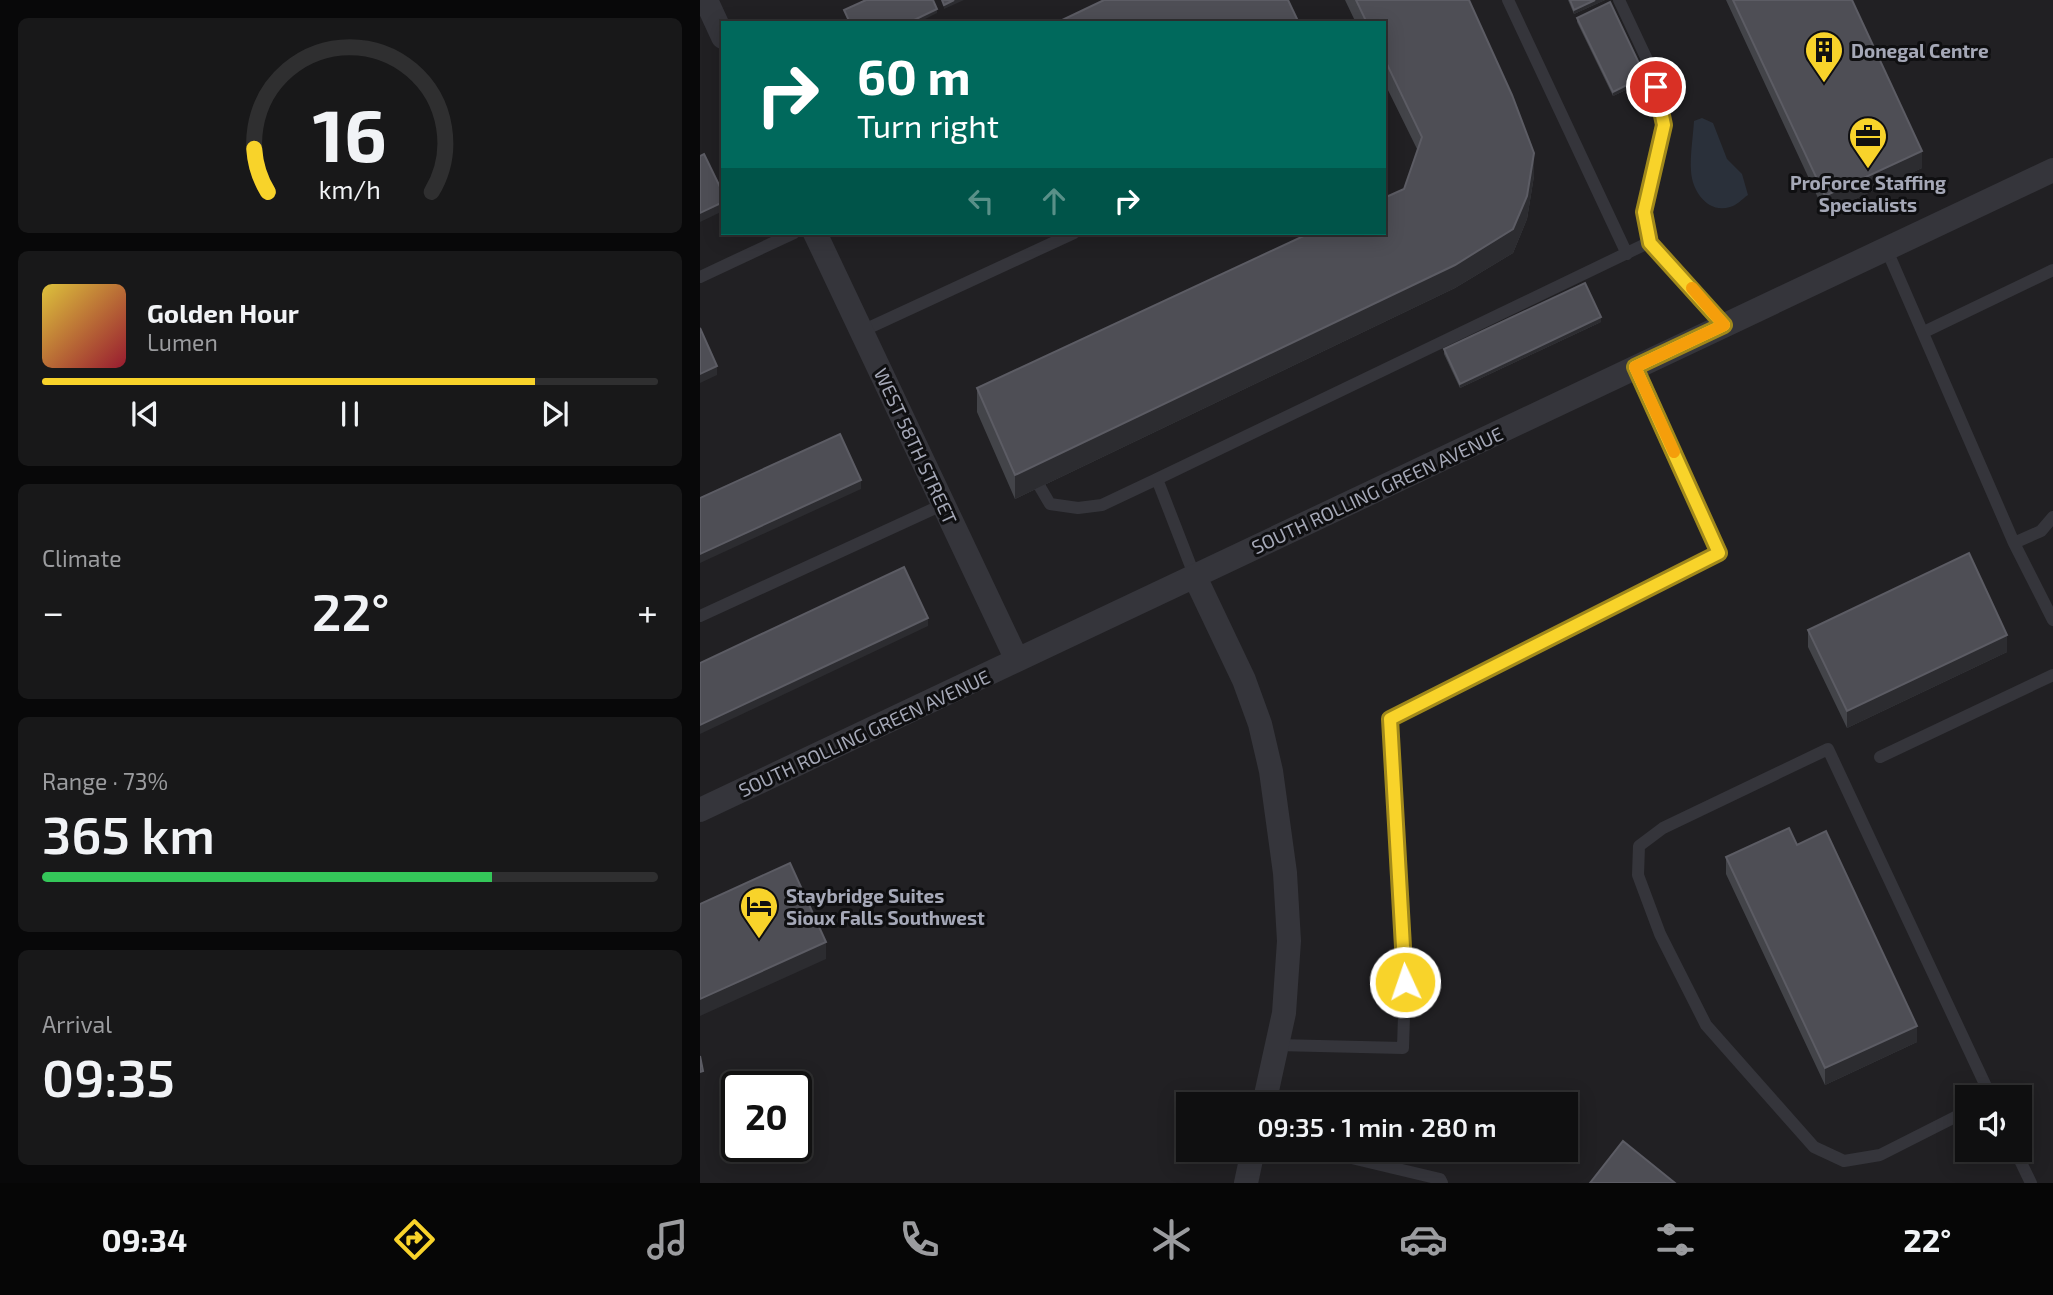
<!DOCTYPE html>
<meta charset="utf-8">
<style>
:root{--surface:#0f0f10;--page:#181819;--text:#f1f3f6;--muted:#9b9c9f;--line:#2f2f30;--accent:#f8d32a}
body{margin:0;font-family:"Exo 2",sans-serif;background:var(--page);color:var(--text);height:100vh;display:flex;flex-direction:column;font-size:26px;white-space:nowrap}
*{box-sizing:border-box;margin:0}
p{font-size:23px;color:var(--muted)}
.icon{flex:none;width:38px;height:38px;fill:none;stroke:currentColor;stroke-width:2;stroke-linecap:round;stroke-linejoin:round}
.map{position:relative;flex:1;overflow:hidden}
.drawer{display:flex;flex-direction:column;gap:18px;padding:18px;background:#080809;width:700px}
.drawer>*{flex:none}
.top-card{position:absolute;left:21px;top:21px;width:665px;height:214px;border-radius:0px;box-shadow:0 4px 18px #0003,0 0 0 2px var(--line);background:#00695c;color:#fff;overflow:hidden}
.tools{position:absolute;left:1255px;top:1085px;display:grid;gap:14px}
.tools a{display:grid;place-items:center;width:77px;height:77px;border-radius:0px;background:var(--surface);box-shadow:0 4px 18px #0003,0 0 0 2px var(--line);font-size:35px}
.speed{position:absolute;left:21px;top:1071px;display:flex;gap:14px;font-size:35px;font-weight:700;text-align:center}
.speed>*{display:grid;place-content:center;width:91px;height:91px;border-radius:50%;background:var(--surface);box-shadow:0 4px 18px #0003,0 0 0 2px var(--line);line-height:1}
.speed .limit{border:4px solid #111;border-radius:10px;background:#fff;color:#111}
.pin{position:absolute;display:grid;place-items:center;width:60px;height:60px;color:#fff;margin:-30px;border:4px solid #fff;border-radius:50%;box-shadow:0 2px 7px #0007}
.me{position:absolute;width:77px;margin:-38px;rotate:357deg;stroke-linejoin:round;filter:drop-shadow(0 0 5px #0008)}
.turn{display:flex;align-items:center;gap:24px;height:147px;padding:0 21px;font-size:32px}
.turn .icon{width:91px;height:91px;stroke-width:2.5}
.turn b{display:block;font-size:49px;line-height:60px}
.lanes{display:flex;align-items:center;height:66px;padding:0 21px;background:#0003;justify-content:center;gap:35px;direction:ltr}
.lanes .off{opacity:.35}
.big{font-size:52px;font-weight:600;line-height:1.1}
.drawer .card{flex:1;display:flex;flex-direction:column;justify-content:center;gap:10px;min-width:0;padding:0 24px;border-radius:10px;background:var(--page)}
.drawer .dial{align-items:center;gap:0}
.dial svg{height:182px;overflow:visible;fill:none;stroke:var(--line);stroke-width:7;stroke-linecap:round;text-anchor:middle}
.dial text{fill:var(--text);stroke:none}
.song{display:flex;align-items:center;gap:21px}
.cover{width:84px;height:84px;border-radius:10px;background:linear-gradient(135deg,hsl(50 70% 55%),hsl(350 70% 35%))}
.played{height:7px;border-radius:4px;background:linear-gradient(90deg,var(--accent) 80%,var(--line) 80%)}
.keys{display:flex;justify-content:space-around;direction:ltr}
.heat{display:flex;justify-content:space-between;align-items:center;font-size:38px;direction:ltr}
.charge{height:10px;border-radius:5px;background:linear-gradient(90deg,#34c759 73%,var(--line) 0)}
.trip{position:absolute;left:476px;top:1092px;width:402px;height:70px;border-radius:0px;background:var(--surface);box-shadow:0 4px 18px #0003,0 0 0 2px var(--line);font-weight:600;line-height:70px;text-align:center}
.tab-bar{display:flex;height:112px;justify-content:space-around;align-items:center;background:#060606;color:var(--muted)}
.tab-bar .icon{width:49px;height:49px}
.tab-bar .on{color:var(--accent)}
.tab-bar b{font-size:32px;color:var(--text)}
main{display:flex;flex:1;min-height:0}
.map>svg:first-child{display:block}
.built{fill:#212023;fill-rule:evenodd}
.water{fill:#2a303a}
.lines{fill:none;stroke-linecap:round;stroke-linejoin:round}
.lane{stroke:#35353b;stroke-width:12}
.street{stroke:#35353b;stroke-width:24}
.wall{fill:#434449}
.shaded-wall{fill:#2c2c30}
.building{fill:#4e4e55;stroke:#5c5c64;stroke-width:2}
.route-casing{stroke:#a1891b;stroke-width:18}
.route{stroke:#f8d32a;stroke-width:12}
.slow{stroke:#f59e0b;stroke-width:12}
.labels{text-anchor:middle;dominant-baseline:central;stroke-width:6;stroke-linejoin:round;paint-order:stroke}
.poi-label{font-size:19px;font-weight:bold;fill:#a5a8b7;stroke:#0f0f11;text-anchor:start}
.street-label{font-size:19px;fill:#a5a8b7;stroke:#0f0f11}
</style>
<main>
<section class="drawer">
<div class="card dial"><svg viewBox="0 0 100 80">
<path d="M14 69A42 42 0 1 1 86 69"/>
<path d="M14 69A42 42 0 0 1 8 50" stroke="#f8d32a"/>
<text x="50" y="56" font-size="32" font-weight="700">16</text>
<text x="50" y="72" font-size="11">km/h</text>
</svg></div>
<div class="card">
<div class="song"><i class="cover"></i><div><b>Golden Hour</b><p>Lumen</p></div></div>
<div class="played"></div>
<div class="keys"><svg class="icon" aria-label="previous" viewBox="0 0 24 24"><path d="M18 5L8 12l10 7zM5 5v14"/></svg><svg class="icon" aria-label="pause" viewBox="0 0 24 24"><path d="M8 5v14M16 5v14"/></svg><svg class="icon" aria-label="next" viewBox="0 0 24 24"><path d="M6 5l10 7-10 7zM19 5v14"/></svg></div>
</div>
<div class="card"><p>Climate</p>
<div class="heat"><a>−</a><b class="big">22°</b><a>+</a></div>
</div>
<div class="card"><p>Range · 73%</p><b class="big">365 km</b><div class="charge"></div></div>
<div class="card"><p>Arrival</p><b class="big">09:35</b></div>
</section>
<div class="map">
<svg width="1353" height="1183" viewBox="0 0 1353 1183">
<rect width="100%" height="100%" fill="#141416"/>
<!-- built -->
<path class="built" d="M0,0H1353V1183H0ZM23,23H684V233H23ZM37,1087H96V1146H37ZM1267,1097H1320V1150H1267ZM488,1104H866V1150H488Z"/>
<!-- water -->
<path class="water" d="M1002,118L1013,123L1027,159L1042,174L1048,195C1042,199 1036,206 1030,207C1008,214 992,191 991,171C990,155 993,137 994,121Z"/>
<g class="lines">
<!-- lane -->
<path class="lane" d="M808,0L927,254
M919,0L951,68L964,125L945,212L950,242
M1186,248L1314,543L1353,620
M0,277L94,233
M162,331L374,233
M1224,332L1353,270
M340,487L350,504L378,508L402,505L457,479
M1314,543L1341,531L1353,517
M495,577L457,479L950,242L1024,325
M0,616L244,504
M1180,757L1353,675
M577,1045L703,1048L705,983L690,719L1019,553L935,367
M1267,1111L1180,1155L1144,1161L1114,1147L1006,1025L960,934L938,875L939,846L963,828L1128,749L1291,1097
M618,1150L740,1179L742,1183
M1315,1150L1331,1183"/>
<!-- street -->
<path class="street" d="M6,0L23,37
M115,233L317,660
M495,577L544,680L560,724L571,771L585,873L589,941L584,1013L564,1104
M0,810L1353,170
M546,1183L553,1150"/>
</g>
<!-- wall -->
<path class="wall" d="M645,0H769L834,176L827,219L813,253L755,288L315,499L277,412V388L704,189L718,151L684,82V23H656Z
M868,0H905L874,14Z
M1026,0H1152L1222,168L1125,213Z
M877,18L945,81L913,96L877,22Z
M901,322L760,388L744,354V349Z
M1108,630L1307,652L1147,728L1108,647Z
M1097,845L1217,1042L1125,1085L1026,874V857Z"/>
<!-- shaded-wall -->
<path class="shaded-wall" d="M254,0H264L244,9V5Z
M895,0H905L874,14V10Z
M237,9V13L217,23H208Z
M945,76V81L913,96V92Z
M1222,151V168L1125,213V196Z
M834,153V176L827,219L813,253L755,288L315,499V475Z
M23,202V211L0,222V213Z
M901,317V322L760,388V384Z
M17,366V375L0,383V374Z
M161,480V489L0,563V554Z
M228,618V626L0,734V725Z
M1307,635V652L1147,728V711Z
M126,942V959L0,1016V999Z
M1217,1026V1042L1125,1085V1068Z"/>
<!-- building -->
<path class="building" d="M166,0H233L237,9L208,23H150L144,10Z
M242,0H254L244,5Z
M404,0H588L599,23H356Z
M656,0H769L812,95L834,153L827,196L813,229L755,265L315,475L277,388L610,233H684V198L704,189L722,137L684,58V23H667Z
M870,0H895L874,10Z
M1033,0H1152L1222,151L1125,196Z
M910,2L945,76L913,92L877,18Z
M4,154L23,193V202L0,213V156Z
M885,283L901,317L760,384L744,349Z
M0,328L17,366L0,374Z
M140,434L161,480L0,554V498Z
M1269,553L1307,635L1147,711L1108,630Z
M204,567L228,618L0,725V663Z
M1089,828L1097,845L1126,831L1217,1026L1125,1068L1026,857Z
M90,863L126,942L0,999V904Z
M0,1056L3,1071L0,1072Z
M923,1141L975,1183H890Z"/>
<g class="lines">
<defs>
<path id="route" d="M705,982L690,719L1019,553L935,367L1024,325L950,243L944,212L964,125L956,87"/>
</defs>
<!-- route casing -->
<use href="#route" class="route-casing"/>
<!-- route -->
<use href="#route" class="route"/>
<!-- slow -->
<path class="slow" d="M974,452L935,367L1024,325L992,288"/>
</g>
<!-- icons -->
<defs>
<symbol id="building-pin" viewBox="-11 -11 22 30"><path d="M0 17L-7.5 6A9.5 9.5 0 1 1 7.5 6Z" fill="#f8d32a" stroke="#0f0f11"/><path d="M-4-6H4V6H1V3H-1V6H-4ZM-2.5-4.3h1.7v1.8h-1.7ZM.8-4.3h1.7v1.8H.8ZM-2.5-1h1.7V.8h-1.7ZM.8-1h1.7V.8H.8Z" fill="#111"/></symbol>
<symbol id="office-pin" viewBox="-11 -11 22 30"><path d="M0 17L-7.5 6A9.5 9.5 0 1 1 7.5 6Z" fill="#f8d32a" stroke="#0f0f11"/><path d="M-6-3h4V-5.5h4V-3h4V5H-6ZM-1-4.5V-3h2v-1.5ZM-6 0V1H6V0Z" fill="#111"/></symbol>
<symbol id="hotel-pin" viewBox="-11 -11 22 30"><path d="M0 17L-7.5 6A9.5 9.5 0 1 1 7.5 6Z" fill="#f8d32a" stroke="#0f0f11"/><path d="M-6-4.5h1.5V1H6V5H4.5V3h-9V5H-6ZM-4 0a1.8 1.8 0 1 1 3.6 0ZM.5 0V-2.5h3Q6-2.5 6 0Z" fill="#111"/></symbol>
</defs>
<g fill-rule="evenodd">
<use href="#building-pin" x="1102" y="28" width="44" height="60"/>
<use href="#office-pin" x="1146" y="114" width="44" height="60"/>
<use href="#hotel-pin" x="37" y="884" width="44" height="60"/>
</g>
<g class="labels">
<!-- poi labels -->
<g class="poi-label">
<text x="1151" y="50">Donegal Centre</text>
<text x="1168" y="182" text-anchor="middle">ProForce Staffing<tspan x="1168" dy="22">Specialists</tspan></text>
<text x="86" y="895">Staybridge Suites<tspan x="86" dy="22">Sioux Falls Southwest</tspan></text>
</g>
<!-- street labels -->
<g class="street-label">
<text transform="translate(216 446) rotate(65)">WEST 58TH STREET</text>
<text transform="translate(677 490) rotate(-25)">SOUTH ROLLING GREEN AVENUE</text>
<text transform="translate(164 733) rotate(-25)">SOUTH ROLLING GREEN AVENUE</text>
</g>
</g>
</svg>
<div class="tools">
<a><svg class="icon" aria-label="sound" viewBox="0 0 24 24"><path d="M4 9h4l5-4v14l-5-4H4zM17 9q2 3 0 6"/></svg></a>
</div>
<div class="speed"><div class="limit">20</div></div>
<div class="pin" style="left:956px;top:87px;background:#d93025"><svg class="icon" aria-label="arrive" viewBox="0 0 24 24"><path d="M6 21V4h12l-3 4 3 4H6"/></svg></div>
<svg class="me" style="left:705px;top:982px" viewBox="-20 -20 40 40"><circle r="17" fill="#f8d32a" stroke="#fff" stroke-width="3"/><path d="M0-11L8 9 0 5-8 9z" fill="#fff"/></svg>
<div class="trip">09:35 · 1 min · 280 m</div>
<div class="top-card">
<div class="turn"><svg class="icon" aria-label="right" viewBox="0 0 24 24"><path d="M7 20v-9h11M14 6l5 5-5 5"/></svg><div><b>60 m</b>Turn right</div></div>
<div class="lanes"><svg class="icon off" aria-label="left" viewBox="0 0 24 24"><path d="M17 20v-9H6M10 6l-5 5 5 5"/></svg><svg class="icon off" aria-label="ahead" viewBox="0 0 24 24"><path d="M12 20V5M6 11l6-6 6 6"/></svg><svg class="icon" aria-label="right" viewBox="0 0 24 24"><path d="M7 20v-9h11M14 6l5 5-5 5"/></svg></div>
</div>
</div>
</main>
<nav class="tab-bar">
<b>09:34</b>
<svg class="icon on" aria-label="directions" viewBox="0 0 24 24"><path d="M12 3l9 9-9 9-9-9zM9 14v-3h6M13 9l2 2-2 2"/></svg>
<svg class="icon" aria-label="music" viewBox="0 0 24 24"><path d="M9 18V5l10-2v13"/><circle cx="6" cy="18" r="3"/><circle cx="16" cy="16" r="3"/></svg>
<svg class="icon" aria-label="phone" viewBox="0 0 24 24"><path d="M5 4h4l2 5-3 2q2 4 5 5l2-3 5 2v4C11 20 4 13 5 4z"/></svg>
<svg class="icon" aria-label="climate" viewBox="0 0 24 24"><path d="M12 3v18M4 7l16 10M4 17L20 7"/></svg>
<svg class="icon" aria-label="car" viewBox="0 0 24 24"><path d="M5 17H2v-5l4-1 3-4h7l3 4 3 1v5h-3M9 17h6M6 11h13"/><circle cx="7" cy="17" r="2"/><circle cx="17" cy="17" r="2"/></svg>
<svg class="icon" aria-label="filters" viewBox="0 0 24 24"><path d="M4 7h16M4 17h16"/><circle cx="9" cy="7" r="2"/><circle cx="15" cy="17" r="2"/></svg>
<b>22°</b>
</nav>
